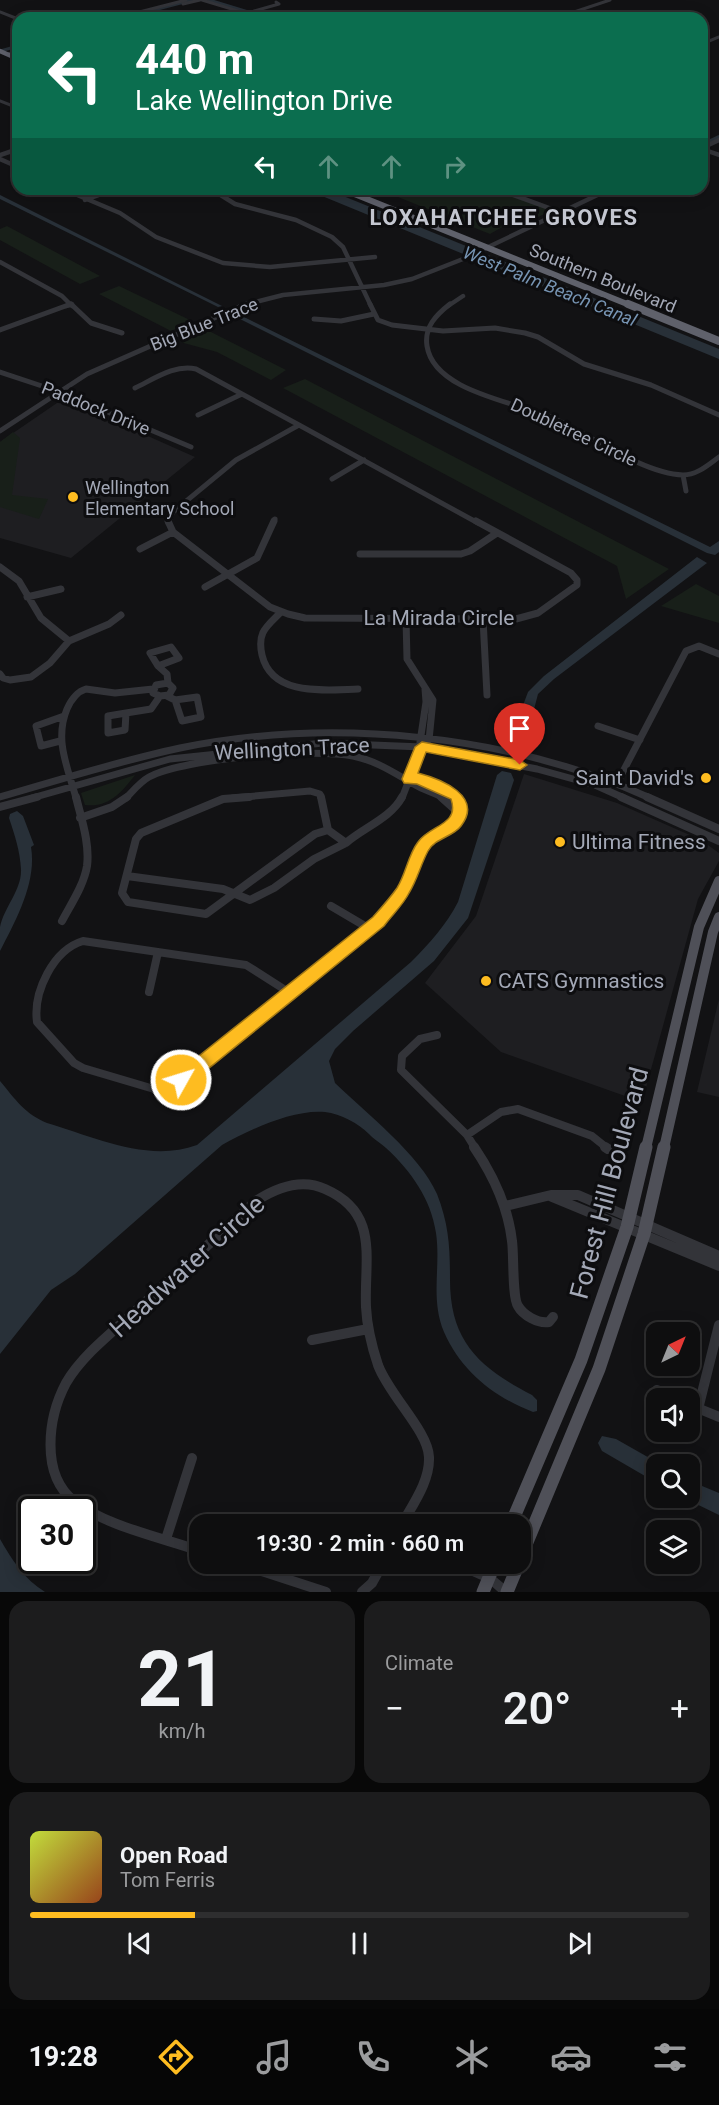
<!DOCTYPE html>
<meta charset="utf-8">
<style>
:root{--surface:#0e0e0f;--page:#1c1c1d;--text:#f1f3f6;--muted:#9b9c9e;--line:#2e2e2f;--accent:#febc20}
body{margin:0;font-family:Roboto,sans-serif;background:var(--page);color:var(--text);height:100vh;display:flex;flex-direction:column;font-size:22px;white-space:nowrap}
*{box-sizing:border-box;margin:0}
p{font-size:20px;color:var(--muted)}
.icon{flex:none;width:33px;height:33px;fill:none;stroke:currentColor;stroke-width:2;stroke-linecap:round;stroke-linejoin:round}
.map{position:relative;height:1592px;overflow:hidden}
.details{display:flex;flex-direction:column;gap:9px;padding:9px;background:#080808;flex:1}
.details>*{flex:none}
.hud{position:absolute;left:12px;top:12px;width:696px;height:183px;border-radius:18px;box-shadow:0 3px 15px #0003,0 0 0 2px var(--line);background:#0b6e4f;color:#fff;overflow:hidden}
.needle{width:39px;rotate:43deg}
.controls{position:absolute;left:646px;top:1322px;display:grid;gap:12px}
.controls a{display:grid;place-items:center;width:54px;height:54px;border-radius:12px;background:var(--surface);box-shadow:0 3px 15px #0003,0 0 0 2px var(--line);font-size:30px}
.speed{position:absolute;left:18px;top:1496px;display:flex;gap:12px;font-size:30px;font-weight:700;text-align:center}
.speed>*{display:grid;place-content:center;width:78px;height:78px;border-radius:50%;background:var(--surface);box-shadow:0 3px 15px #0003,0 0 0 2px var(--line);line-height:1}
.speed .limit{border:3px solid #111;border-radius:9px;background:#fff;color:#111}
.pin{position:absolute;display:grid;place-items:center;width:51px;height:51px;color:#fff;margin:-62px -26px;border-radius:50% 50% 50% 0;rotate:-45deg;box-shadow:0 0 6px #0007}
.pin .icon{rotate:45deg}
.me{position:absolute;width:66px;margin:-33px;rotate:51deg;stroke-linejoin:round;filter:drop-shadow(0 0 4px #0008)}
.turn{display:flex;align-items:center;gap:21px;height:126px;padding:0 24px;font-size:27px}
.turn .icon{width:78px;height:78px;stroke-width:2.5}
.turn b{display:block;font-size:42px;line-height:51px}
.lanes{display:flex;align-items:center;height:57px;padding:0 24px;background:#0003;justify-content:center;gap:30px;direction:ltr}
.lanes .off{opacity:.35}
.big{font-size:45px;font-weight:600;line-height:1.1}
.details .card{flex:1;display:flex;flex-direction:column;justify-content:center;gap:9px;min-width:0;padding:0 21px;border-radius:18px;background:var(--page)}
.details .dial{align-items:center;gap:0}
.dial b{font-size:78px;line-height:1}
.song{display:flex;align-items:center;gap:18px}
.cover{width:72px;height:72px;border-radius:9px;background:linear-gradient(135deg,hsl(70 70% 55%),hsl(20 70% 35%))}
.played{height:6px;border-radius:3px;background:linear-gradient(90deg,var(--accent) 25%,var(--line) 25%)}
.keys{display:flex;justify-content:space-around;direction:ltr}
.heat{display:flex;justify-content:space-between;align-items:center;font-size:33px;direction:ltr}
.details .tiles{flex:1;display:grid;gap:9px;grid-template-columns:1fr 1fr}
.card:last-child{grid-column:span 2}
.trip{position:absolute;left:189px;top:1514px;width:342px;height:60px;border-radius:18px;background:var(--surface);box-shadow:0 3px 15px #0003,0 0 0 2px var(--line);font-weight:600;line-height:60px;text-align:center}
.dock{display:flex;height:96px;justify-content:space-around;align-items:center;background:#060606;color:var(--muted)}
.dock .icon{width:42px;height:42px}
.dock .active{color:var(--accent)}
.dock b{font-size:27px;color:var(--text)}
.map>svg:first-child{display:block}
.built{fill:#1e1e21}
.green{fill:#181f19}
.water{fill:#283038}
.lines{fill:none;stroke-linecap:round;stroke-linejoin:round}
.canal-far1{stroke:#283038;stroke-width:3}
.canal{stroke:#283038;stroke-width:4}
.minor-far5{stroke:#333439;stroke-width:3}
.minor-far4{stroke:#333439;stroke-width:4.5}
.minor-far3{stroke:#333439;stroke-width:5}
.minor-far2{stroke:#333439;stroke-width:7}
.minor-far1{stroke:#333439;stroke-width:8}
.minor{stroke:#333439;stroke-width:10}
.major-far1{stroke:#4f5058;stroke-width:10}
.major{stroke:#4f5058;stroke-width:13}
.highway-far2{stroke:#5f616b;stroke-width:4.5}
.highway-far1{stroke:#5f616b;stroke-width:6}
.highway{stroke:#5f616b;stroke-width:8}
.route{fill:#febc20;stroke:#a57a15;stroke-width:1.5}
.poi-dot{fill:#febc20;stroke:#0d0d0f;stroke-width:2}
.labels{text-anchor:middle;dominant-baseline:central;stroke-width:6;stroke-linejoin:round;paint-order:stroke}
.far-street-label{font-size:18px;fill:#a3a8b6;stroke:#0d0d0f}
.far-water-label{font-size:18px;font-style:italic;fill:#7795b4;stroke:#0d0d0f}
.far-poi-label{font-size:18px;fill:#a3a8b6;stroke:#0d0d0f;text-anchor:start}
.street-label{font-size:21px;fill:#a3a8b6;stroke:#0d0d0f}
.poi-label{font-size:21px;fill:#a3a8b6;stroke:#0d0d0f;text-anchor:start}
.far-district-label{font-size:22px;font-weight:bold;letter-spacing:1.5px;fill:#c4c7d1;stroke:#0d0d0f}
.near-street-label{font-size:26px;fill:#a3a8b6;stroke:#0d0d0f}
</style>
<div class="map">
<svg width="719" height="1592" viewBox="0 0 719 1592">
<rect width="100%" height="100%" fill="#121214"/>
<!-- built -->
<path class="built" d="M67,400L195,457L71,558L0,538V442L57,403Z
M524,774L617,803L701,840L719,853V861L698,899L642,1102L501,1052L425,983L476,916Z
M719,999V1097L697,1092Z"/>
<!-- green -->
<path class="green" d="M378,189H495L553,210L534,219L521,214L515,216L501,211L485,218L504,226L490,234Z
M7,226L100,276L80,284L0,240V229Z
M119,286L192,321L171,331L99,294Z
M205,329L286,370L271,380L217,352L180,342Z
M305,379L669,569L626,599L617,566L283,388Z
M13,432L20,438L12,495L48,499L39,519L0,507V442Z
M696,584L719,596V623L661,606Z
M135,775C122,792 109,808 85,805L81,793Z"/>
<!-- water -->
<path class="water" d="M305,189H326L719,349V359Z
M0,195L222,306L218,307L0,199Z
M244,317L710,547L719,541V552L715,555L707,553L240,319Z
M697,557L707,563L554,679L538,694L525,744L512,743L510,740L528,692L544,676Z
M502,771L511,773L514,780L468,918L434,961L353,1031L335,1049L329,1061L335,1083C366,1113 420,1155 437,1194C449,1225 450,1247 450,1280C450,1342 480,1368 532,1395L537,1400V1411L533,1412C494,1397 461,1371 444,1332C430,1299 441,1267 436,1233C431,1199 411,1171 386,1148C381,1143 373,1139 369,1134C358,1123 341,1114 325,1112C293,1109 249,1130 222,1145L75,1274L51,1290L0,1354V1081C15,1099 25,1114 47,1123C94,1137 148,1163 197,1145L411,962C430,943 446,925 458,902L497,775Z
M17,811L23,816L34,845L31,847C37,882 16,920 0,951C0,943 0,934 0,927C4,907 22,890 21,869C20,851 15,836 9,818L10,814Z
M602,1436L616,1439L660,1464H657V1483L602,1451L598,1443Z
M690,1481L719,1493V1515L682,1497H690Z
M0,1539C12,1560 24,1579 45,1592H0Z"/>
<g class="lines">
<!-- canal-far1 -->
<path class="canal-far1" d="M209,0L268,18
M123,18L192,0
M0,51L18,46"/>
<!-- canal -->
<path class="canal" d="M702,145L719,137"/>
<!-- minor-far5 -->
<path class="minor-far5" d="M202,0L261,18
M183,4L200,0
M254,11L279,4L276,2
M0,12L18,19
M84,12L103,18
M257,13L273,18
M116,18L186,0
M556,18L610,0
M702,44L719,37
M8,54L18,51
M0,101L18,108"/>
<!-- minor-far4 -->
<path class="minor-far4" d="M702,148L719,140
M702,149L719,155
M0,155L18,149
M0,159L18,167
M63,189L120,213L156,237L223,263L270,267L375,257
M211,189L235,204L296,220L332,237L343,247L371,306
M497,189L560,212
M85,200L116,189
M0,262L62,296L72,306
M66,306L72,304
M240,306L283,295L384,285L412,279L463,259L610,189
M448,306L463,296"/>
<!-- minor-far3 -->
<path class="minor-far3" d="M71,304L91,323L122,333
M370,304L378,320L392,325L443,331L495,328L525,333L538,337L584,364L651,385L719,415
M450,304C436,315 424,327 427,346C434,392 517,402 553,418C588,434 644,474 683,475C697,475 708,465 719,457
M314,319L341,321L374,314
M0,330L71,304
M0,372L60,392L191,447
M135,388C154,379 175,364 196,369L299,425
M198,415L242,394
M299,425L478,523
M0,431L87,374L246,304
M683,475L686,491
M332,479L364,460
M168,523L173,512L236,460L299,425
M273,523L275,519"/>
<!-- minor-far2 -->
<path class="minor-far2" d="M168,521L173,532L270,607L288,614L305,618L516,619L538,613L577,585V580L571,573L476,521
M140,549L173,532
M360,554H461L470,551L497,533
M0,567L19,581L41,618L69,641
M205,587L257,558L274,521
M27,597L61,589
M281,612C266,627 257,632 262,655C272,697 325,690 358,689
M483,619L487,695
M171,647L179,658L158,666L150,653Z
M158,666L167,674L168,683
M0,674L3,678L10,680L31,677L50,663L69,641L109,624L121,615
M168,683L173,688L169,695L160,696L153,693L156,685Z
M167,696L175,700
M197,697L201,717L182,721L175,700Z
M126,713L125,730L108,733V716Z
M126,713L151,709L160,696
M598,726L640,740
M60,741L41,746L36,726L64,716
M420,742L426,702L425,689
M409,779L434,784L457,798
M612,784L617,783L686,651L699,646L719,654
M0,797C59,780 119,761 180,748C332,717 508,734 650,798
M32,798L170,759L323,743L422,747L537,769L595,785L624,798
M76,798C68,768 54,740 67,709C71,700 76,692 86,689L115,693L153,689
M126,798C133,791 140,782 149,777C185,758 313,748 353,756C378,761 397,775 419,787C426,791 436,793 443,798
M233,798L310,791L320,794L321,798
M402,798L422,747L429,740L433,700L407,659L406,619"/>
<!-- minor-far1 -->
<path class="minor-far1" d="M249,797L223,799L141,833L136,839L122,893L128,902L206,914L315,834L328,830
M321,797L328,830
M441,797L460,814
M621,797L719,841
M647,797L719,829
M0,807L37,797
M80,818L112,807L127,797
M328,830L346,843C363,828 391,818 402,797
M127,876L223,889L250,900L274,888L314,859L346,843
M331,906L370,929
M62,921C71,904 84,885 87,866C90,843 81,818 76,797
M83,941L246,965L290,993L181,1080L171,1086L154,1089L83,1068L74,1063L37,1022C33,992 53,950 83,941Z
M149,992L158,952
M290,993C326,964 370,937 397,900C409,883 411,863 422,846C434,829 474,826 456,797
M437,1035L420,1039L402,1056L401,1070L467,1135L475,1148
M467,1135L501,1112L518,1109L592,1136L607,1148"/>
<!-- minor -->
<path class="minor" d="M474,1147C493,1175 508,1207 512,1241C514,1254 512,1297 518,1306C523,1315 538,1324 549,1322L553,1317
M605,1147L608,1149
M552,1197L719,1266
M505,1206L551,1195H578L719,1256
M312,1340L368,1329
M657,1390L675,1398
M690,1405L719,1417
M698,1409L719,1325
M166,1539L192,1458
M200,1551C163,1538 103,1525 74,1501C40,1474 48,1417 66,1383C83,1354 114,1331 139,1308C178,1272 217,1237 256,1201C276,1188 301,1178 325,1189C380,1213 364,1258 366,1307C367,1327 372,1347 378,1365C389,1395 428,1431 429,1457C430,1481 413,1504 402,1524
M237,1563L326,1592
M455,1563L482,1575
M472,1563L506,1592
M362,1592L372,1583L383,1563"/>
<!-- major-far1 -->
<path class="major-far1" d="M646,1148L699,927L719,881
M664,1148L713,932L719,917"/>
<!-- major -->
<path class="major" d="M511,1524L581,1360L627,1227L646,1147
M520,1559L599,1369L644,1234L664,1147
M483,1592L495,1563
M507,1592L519,1563"/>
<!-- highway-far2 -->
<path class="highway-far2" d="M0,51L18,59"/>
<!-- highway-far1 -->
<path class="highway-far1" d="M342,189L632,306"/>
<!-- highway -->
<path class="highway" d="M628,304L719,341"/>
</g>
<!-- route -->
<path class="route" d="M422,742L520,760L527,765L520,770L426,752L418,773C441,779 484,796 461,826C453,837 435,838 428,851C421,864 417,880 409,893C403,905 392,915 384,926L187,1086L181,1088L175,1086L173,1080L175,1075L373,917C381,908 390,898 397,888C406,874 408,855 418,842C430,825 460,825 451,799L417,784L404,783L402,779L415,747Z"/>
<!-- markers -->
<g class="poi-dot">
<circle cx="73" cy="497" r="6"/>
<circle cx="706" cy="778" r="6"/>
<circle cx="560" cy="842" r="6"/>
<circle cx="486" cy="981" r="6"/>
</g>
<g class="labels">
<!-- far-street labels -->
<g class="far-street-label">
<text transform="translate(603 278) rotate(22)">Southern Boulevard</text>
<text transform="translate(204 324) rotate(-22)">Big Blue Trace</text>
<text transform="translate(96 408) rotate(22)">Paddock Drive</text>
<text transform="translate(574 432) rotate(25)">Doubletree Circle</text>
</g>
<!-- far-water labels -->
<g class="far-water-label">
<text transform="translate(550 286) rotate(22)">West Palm Beach Canal</text>
</g>
<!-- far-poi labels -->
<g class="far-poi-label">
<text x="85" y="487">Wellington<tspan x="85" dy="21">Elementary School</tspan></text>
</g>
<!-- street labels -->
<g class="street-label">
<text x="439" y="618">La Mirada Circle</text>
<text transform="translate(292 749) rotate(-3)">Wellington Trace</text>
</g>
<!-- poi labels -->
<g class="poi-label">
<text x="694" y="778" text-anchor="end">Saint David's</text>
<text x="572" y="842">Ultima Fitness</text>
<text x="498" y="981">CATS Gymnastics</text>
</g>
<!-- far-district labels -->
<g class="far-district-label">
<text x="504" y="217">LOXAHATCHEE GROVES</text>
</g>
<!-- near-street labels -->
<g class="near-street-label">
<text transform="translate(609 1183) rotate(-75)">Forest Hill Boulevard</text>
<text transform="translate(187 1266) rotate(-42)">Headwater Circle</text>
</g>
</g>
</svg>
<div class="controls">
<a><svg class="needle" viewBox="-14 -14 28 28"><path d="M0-13l5 13h-10z" fill="#e53935"/><path d="M0 13l5-13h-10z" fill="#9b9c9e"/></svg></a>
<a><svg class="icon" aria-label="sound" viewBox="0 0 24 24"><path d="M4 9h4l5-4v14l-5-4H4zM17 9q2 3 0 6"/></svg></a>
<a><svg class="icon" aria-label="search" viewBox="0 0 24 24"><circle cx="10" cy="10" r="6"/><path d="M15 15l6 6"/></svg></a>
<a><svg class="icon" aria-label="layers" viewBox="0 0 24 24"><path d="M12 4l9 5-9 5-9-5zM3 14l9 5 9-5"/></svg></a>
</div>
<div class="speed"><div class="limit">30</div></div>
<div class="pin" style="left:520px;top:765px;background:#d93025"><svg class="icon" aria-label="arrive" viewBox="0 0 24 24"><path d="M6 21V4h12l-3 4 3 4H6"/></svg></div>
<svg class="me" style="left:181px;top:1080px" viewBox="-20 -20 40 40"><circle r="17" fill="#febc20" stroke="#fff" stroke-width="3"/><path d="M0-11L8 9 0 5-8 9z" fill="#fff"/></svg>
<div class="trip">19:30 · 2 min · 660 m</div>
<div class="hud">
<div class="turn"><svg class="icon" aria-label="left" viewBox="0 0 24 24"><path d="M17 20v-9H6M10 6l-5 5 5 5"/></svg><div><b>440 m</b>Lake Wellington Drive</div></div>
<div class="lanes"><svg class="icon" aria-label="left" viewBox="0 0 24 24"><path d="M17 20v-9H6M10 6l-5 5 5 5"/></svg><svg class="icon off" aria-label="ahead" viewBox="0 0 24 24"><path d="M12 20V5M6 11l6-6 6 6"/></svg><svg class="icon off" aria-label="ahead" viewBox="0 0 24 24"><path d="M12 20V5M6 11l6-6 6 6"/></svg><svg class="icon off" aria-label="right" viewBox="0 0 24 24"><path d="M7 20v-9h11M14 6l5 5-5 5"/></svg></div>
</div>
</div>
<section class="details">
<div class="tiles">
<div class="card dial"><b>21</b><p>km/h</p></div>
<div class="card"><p>Climate</p>
<div class="heat"><a>−</a><b class="big">20°</b><a>+</a></div>
</div>
<div class="card">
<div class="song"><i class="cover"></i><div><b>Open Road</b><p>Tom Ferris</p></div></div>
<div class="played"></div>
<div class="keys"><svg class="icon" aria-label="previous" viewBox="0 0 24 24"><path d="M18 5L8 12l10 7zM5 5v14"/></svg><svg class="icon" aria-label="pause" viewBox="0 0 24 24"><path d="M8 5v14M16 5v14"/></svg><svg class="icon" aria-label="next" viewBox="0 0 24 24"><path d="M6 5l10 7-10 7zM19 5v14"/></svg></div>
</div>
</div>
</section>
<nav class="dock">
<b>19:28</b>
<svg class="icon active" aria-label="directions" viewBox="0 0 24 24"><path d="M12 3l9 9-9 9-9-9zM9 14v-3h6M13 9l2 2-2 2"/></svg>
<svg class="icon" aria-label="music" viewBox="0 0 24 24"><path d="M9 18V5l10-2v13"/><circle cx="6" cy="18" r="3"/><circle cx="16" cy="16" r="3"/></svg>
<svg class="icon" aria-label="phone" viewBox="0 0 24 24"><path d="M5 4h4l2 5-3 2q2 4 5 5l2-3 5 2v4C11 20 4 13 5 4z"/></svg>
<svg class="icon" aria-label="climate" viewBox="0 0 24 24"><path d="M12 3v18M4 7l16 10M4 17L20 7"/></svg>
<svg class="icon" aria-label="car" viewBox="0 0 24 24"><path d="M5 17H2v-5l4-1 3-4h7l3 4 3 1v5h-3M9 17h6M6 11h13"/><circle cx="7" cy="17" r="2"/><circle cx="17" cy="17" r="2"/></svg>
<svg class="icon" aria-label="filters" viewBox="0 0 24 24"><path d="M4 7h16M4 17h16"/><circle cx="9" cy="7" r="2"/><circle cx="15" cy="17" r="2"/></svg>
</nav>
